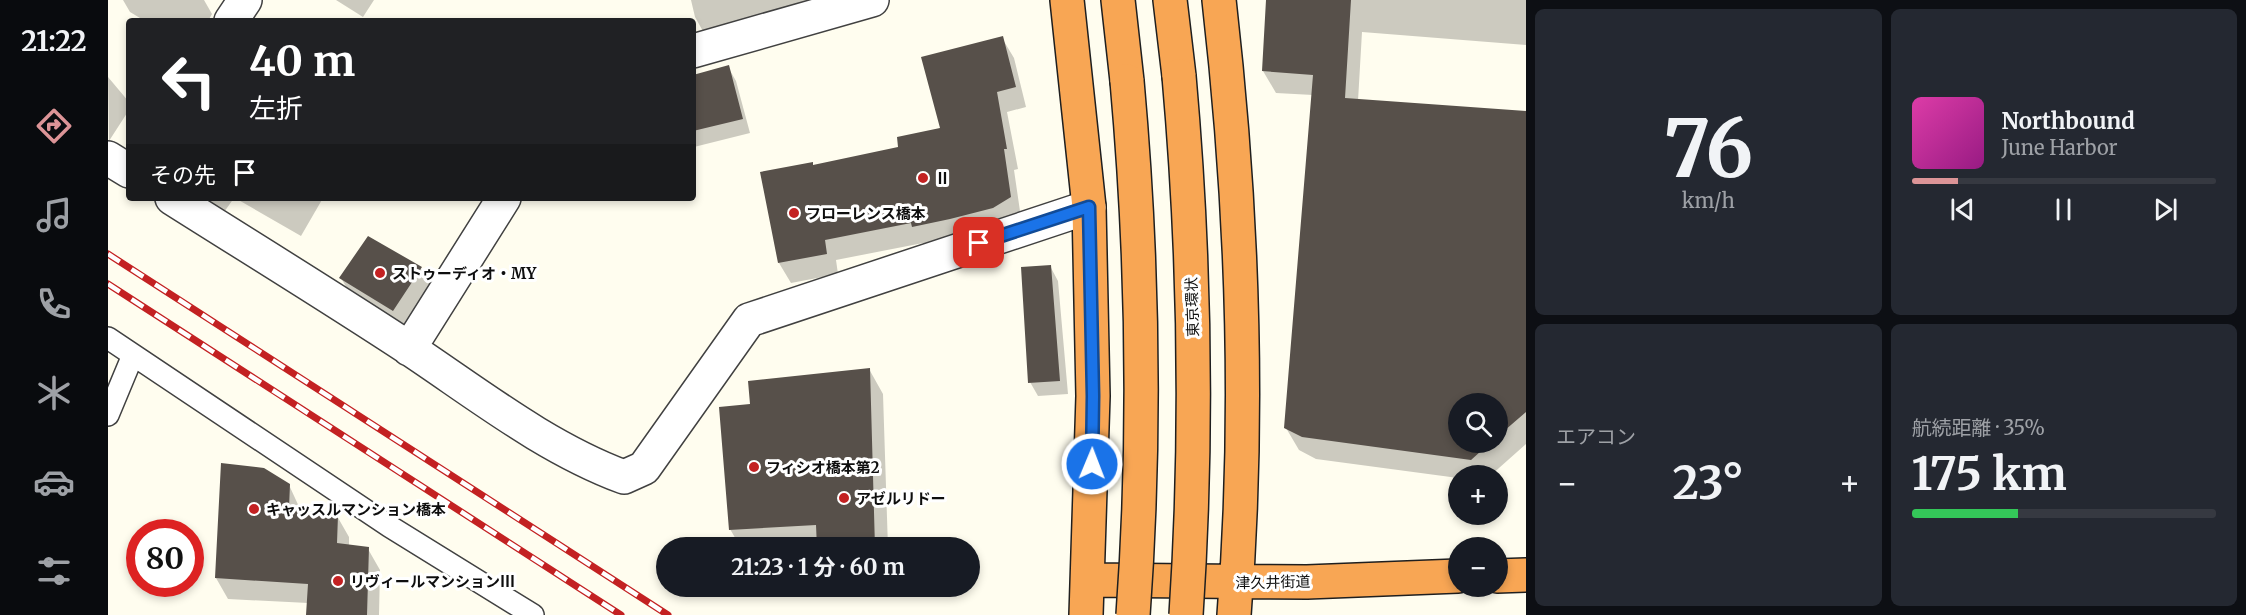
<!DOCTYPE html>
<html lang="ja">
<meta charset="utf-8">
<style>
:root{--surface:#171b24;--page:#242831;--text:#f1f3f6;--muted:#9ea1a6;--line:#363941;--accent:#dc9497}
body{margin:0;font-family:Merriweather,"Noto Sans JP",serif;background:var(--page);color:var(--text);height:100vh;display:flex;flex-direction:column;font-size:22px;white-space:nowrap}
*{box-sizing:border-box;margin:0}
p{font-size:20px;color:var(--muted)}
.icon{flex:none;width:33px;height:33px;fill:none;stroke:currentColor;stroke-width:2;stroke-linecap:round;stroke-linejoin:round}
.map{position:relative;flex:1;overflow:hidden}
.drawer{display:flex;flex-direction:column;gap:9px;padding:9px;background:#0d0f14;width:720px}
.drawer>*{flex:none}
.hud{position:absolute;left:18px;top:18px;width:570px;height:183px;border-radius:6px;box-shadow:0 3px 9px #0003;background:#202124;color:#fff;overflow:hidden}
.fabs{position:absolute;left:1340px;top:393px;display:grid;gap:12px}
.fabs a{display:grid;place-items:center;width:60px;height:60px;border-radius:50%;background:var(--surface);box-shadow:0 3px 9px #0003;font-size:30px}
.speed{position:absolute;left:18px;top:519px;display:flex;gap:12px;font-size:30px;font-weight:700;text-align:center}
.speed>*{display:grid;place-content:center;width:78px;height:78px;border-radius:50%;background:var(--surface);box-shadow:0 3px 9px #0003;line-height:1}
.speed .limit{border:9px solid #d22;background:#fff;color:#111}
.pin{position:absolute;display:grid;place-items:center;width:51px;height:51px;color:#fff;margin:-26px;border-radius:12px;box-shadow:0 3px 9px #0006}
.me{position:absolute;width:66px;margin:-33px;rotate:1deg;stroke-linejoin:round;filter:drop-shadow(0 0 4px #0008)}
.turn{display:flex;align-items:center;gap:21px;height:126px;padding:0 24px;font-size:27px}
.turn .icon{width:78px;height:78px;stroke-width:2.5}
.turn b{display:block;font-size:42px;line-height:51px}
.then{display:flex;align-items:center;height:57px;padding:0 24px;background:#0003;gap:12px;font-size:22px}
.big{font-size:45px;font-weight:700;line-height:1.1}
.drawer .tile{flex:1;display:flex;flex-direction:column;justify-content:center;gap:9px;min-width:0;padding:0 21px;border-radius:9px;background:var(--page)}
.drawer .dial{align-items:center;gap:0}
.dial b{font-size:78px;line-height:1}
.song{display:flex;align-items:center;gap:18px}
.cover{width:72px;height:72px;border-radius:9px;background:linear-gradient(135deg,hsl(320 70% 55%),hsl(310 70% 35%))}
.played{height:6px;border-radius:3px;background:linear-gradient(90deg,var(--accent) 15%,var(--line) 15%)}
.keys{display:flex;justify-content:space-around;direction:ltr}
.heat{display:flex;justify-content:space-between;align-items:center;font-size:33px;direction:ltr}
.charge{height:9px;border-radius:4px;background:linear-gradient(90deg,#34c759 35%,var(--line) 0)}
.drawer .tiles{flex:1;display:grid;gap:9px;grid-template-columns:repeat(2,1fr)}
.trip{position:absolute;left:548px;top:537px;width:324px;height:60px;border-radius:30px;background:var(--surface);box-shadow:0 3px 9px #0003;font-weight:700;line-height:60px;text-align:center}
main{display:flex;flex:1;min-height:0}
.tab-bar{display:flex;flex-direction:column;width:108px;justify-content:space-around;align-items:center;background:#090b0e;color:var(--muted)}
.tab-bar .icon{width:42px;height:42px}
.tab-bar .on{color:var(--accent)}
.tab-bar b{font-size:27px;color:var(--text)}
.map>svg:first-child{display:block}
.shadow{fill:#0003;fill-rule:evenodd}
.building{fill:#57504a}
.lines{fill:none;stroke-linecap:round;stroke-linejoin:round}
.lane-casing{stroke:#414141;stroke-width:24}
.street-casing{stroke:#414141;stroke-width:36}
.highway-casing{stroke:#1f1f1f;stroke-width:36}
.lane{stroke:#fff;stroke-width:21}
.street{stroke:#fff;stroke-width:33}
.highway{stroke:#f8a654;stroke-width:33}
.rail-casing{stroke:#c32122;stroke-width:7}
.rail{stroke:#fff;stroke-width:4.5;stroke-dasharray:14;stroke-linecap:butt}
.highway-bridge-casing{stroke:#1f1f1f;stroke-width:36;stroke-linecap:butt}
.highway-bridge{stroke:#f8a654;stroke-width:33}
.route-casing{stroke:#114b97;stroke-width:15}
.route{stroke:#1a73e8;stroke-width:10}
.poi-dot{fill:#c32122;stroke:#fff;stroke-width:2}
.labels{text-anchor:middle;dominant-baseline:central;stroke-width:6;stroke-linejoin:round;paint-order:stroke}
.poi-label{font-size:15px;font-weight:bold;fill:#0e0e0e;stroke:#fff;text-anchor:start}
.street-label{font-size:15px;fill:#0e0e0e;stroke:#fff}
</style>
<main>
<nav class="tab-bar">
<b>21:22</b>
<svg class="icon on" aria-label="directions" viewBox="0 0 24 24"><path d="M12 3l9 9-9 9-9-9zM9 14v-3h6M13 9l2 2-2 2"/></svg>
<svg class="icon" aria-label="music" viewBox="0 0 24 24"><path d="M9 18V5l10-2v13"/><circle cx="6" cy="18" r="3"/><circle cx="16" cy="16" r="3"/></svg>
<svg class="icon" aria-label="phone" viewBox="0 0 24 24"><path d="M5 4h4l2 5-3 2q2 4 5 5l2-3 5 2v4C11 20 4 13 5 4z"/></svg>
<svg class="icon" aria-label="climate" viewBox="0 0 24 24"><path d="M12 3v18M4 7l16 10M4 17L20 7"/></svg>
<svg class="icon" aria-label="car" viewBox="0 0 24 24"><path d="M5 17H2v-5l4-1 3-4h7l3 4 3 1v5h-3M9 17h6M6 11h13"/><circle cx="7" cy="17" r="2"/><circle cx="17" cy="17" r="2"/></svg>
<svg class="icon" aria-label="filters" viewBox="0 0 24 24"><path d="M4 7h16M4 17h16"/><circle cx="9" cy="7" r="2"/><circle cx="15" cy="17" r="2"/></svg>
</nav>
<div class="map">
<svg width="1418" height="615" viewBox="0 0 1418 615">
<rect width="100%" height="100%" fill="#fffdef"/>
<!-- shadow -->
<path class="shadow" d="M15,0H96L104,14L100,21H37L22,12Z
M228,0H266L255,17Z
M583,0H733L601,42L587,17Z
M1160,0H1418V45L1254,32L1250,101L1418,113V444L1382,476L1350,478L1208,459L1191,450L1178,428L1205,95L1168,93L1155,71ZM1350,404H1389V442H1350Z
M894,38L906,58L918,107L899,112L910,169L906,170L913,218L817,246L815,243L728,260L730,274L683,283L671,263L704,163L706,167L792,149L834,129Z
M620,67L628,81L642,133L586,147L585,77Z
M0,77L21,102V110L1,141Z
M86,198H126L114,215Z
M127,198H215L193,236Z
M942,266L950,281L960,394L930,396L922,382Z
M313,269L327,293L299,334L247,302L233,278Z
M761,369L775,394L780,548H633L622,529L644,405Z
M181,485L193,511L229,516L241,537V546L260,549L272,570L271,615H199L200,603L120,599L108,578Z"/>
<!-- building -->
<path class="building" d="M1158,0H1243L1237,98L1418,111V412L1389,437V404H1350V442H1383L1363,460L1194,437L1176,428L1205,75L1154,71Z
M895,36L908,87L889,92L899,149H896L903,197L885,208L842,219L804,227L803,223L717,240L719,254L670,263L652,172L705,162V165L790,147L789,137L832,128L813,57Z
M621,65L635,119L585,131V75Z
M260,236L314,267L285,311L231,278Z
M943,265L952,381L920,383L913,267Z
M762,368L767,548H709L708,525L621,530L611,407L642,404L640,381Z
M113,463L156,468L182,484L181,508L230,515L229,543L261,547L259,615H198L200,584L107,578Z"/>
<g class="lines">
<defs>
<path id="lane" d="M0,338L281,526L425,615
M0,415L25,355"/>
<path id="street" d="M123,21L137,0
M585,51L764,0
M0,158L21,171
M64,198C143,248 223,297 302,349C371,395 438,448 516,477L536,468L641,320L981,207
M301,349L396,198"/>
<path id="highway" d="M959,0L981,207L985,396L978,615
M1010,0L1019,81
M1062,0L1071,76
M1111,0C1134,201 1142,413 1126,615
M1389,576L1418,575
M980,580L1199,582L1350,576"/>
</defs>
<!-- lane casing -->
<use href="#lane" class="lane-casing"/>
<!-- street casing -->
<use href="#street" class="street-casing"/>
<!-- highway casing -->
<use href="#highway" class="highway-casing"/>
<!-- lane -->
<use href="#lane" class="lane"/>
<!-- street -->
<use href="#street" class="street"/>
<!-- highway -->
<use href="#highway" class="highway"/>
<defs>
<path id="rail" d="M0,254L560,615
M0,284L513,615"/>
</defs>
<!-- rail casing -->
<use href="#rail" class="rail-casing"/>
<!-- rail -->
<use href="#rail" class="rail"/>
<defs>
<path id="highway-bridge" d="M1071,76C1087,256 1090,435 1078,615
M1019,81C1035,259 1038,437 1025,615"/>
</defs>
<!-- highway-bridge casing -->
<use href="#highway-bridge" class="highway-bridge-casing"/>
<!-- highway-bridge -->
<use href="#highway-bridge" class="highway-bridge"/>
</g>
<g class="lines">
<defs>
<path id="route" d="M871,243L981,207L985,396L984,464"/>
</defs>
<!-- route casing -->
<use href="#route" class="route-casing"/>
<!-- route -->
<use href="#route" class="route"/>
</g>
<!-- markers -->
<g class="poi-dot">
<circle cx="815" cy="178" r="6"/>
<circle cx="686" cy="213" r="6"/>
<circle cx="272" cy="273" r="6"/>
<circle cx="646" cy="467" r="6"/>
<circle cx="736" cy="498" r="6"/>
<circle cx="146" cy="509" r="6"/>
<circle cx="230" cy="581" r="6"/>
</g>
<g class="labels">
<!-- poi labels -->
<g class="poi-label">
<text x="827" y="178">Ⅱ</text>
<text x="698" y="213">フローレンス橋本</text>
<text x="284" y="273">ストゥーディオ・MY</text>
<text x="658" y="467">フィシオ橋本第2</text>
<text x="748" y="498">アゼルリドー</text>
<text x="158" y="509">キャッスルマンション橋本</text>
<text x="242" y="581">リヴィールマンションⅢ</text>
</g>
<!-- street labels -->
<g class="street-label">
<text transform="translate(1084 307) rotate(-92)">東京環状</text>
<text transform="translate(1165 582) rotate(-1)">津久井街道</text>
</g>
</g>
</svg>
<div class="fabs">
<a><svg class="icon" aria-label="search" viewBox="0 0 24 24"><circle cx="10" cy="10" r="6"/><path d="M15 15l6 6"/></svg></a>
<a>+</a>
<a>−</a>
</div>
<div class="speed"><div class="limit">80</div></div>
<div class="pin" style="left:871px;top:243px;background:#d93025"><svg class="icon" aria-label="arrive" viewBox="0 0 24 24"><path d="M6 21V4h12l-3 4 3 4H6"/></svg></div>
<svg class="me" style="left:984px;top:464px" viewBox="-20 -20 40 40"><circle r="17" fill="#1a73e8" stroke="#fff" stroke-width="3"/><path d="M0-11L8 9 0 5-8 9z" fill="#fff"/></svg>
<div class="trip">21:23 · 1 分 · 60 m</div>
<div class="hud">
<div class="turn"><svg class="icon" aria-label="left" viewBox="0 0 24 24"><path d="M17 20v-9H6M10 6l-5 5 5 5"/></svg><div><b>40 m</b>左折</div></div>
<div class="then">その先<svg class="icon" aria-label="arrive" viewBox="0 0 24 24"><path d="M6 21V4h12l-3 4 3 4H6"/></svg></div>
</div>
</div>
<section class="drawer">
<div class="tiles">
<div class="tile dial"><b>76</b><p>km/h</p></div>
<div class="tile">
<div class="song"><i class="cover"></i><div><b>Northbound</b><p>June Harbor</p></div></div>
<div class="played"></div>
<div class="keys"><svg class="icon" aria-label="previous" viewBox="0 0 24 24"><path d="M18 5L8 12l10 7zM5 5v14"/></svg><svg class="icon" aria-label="pause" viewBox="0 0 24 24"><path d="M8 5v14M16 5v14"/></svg><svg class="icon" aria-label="next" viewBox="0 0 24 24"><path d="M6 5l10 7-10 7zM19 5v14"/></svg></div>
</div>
<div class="tile"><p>エアコン</p>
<div class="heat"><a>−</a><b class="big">23°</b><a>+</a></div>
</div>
<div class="tile"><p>航続距離 · 35%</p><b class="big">175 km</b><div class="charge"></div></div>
</div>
</section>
</main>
